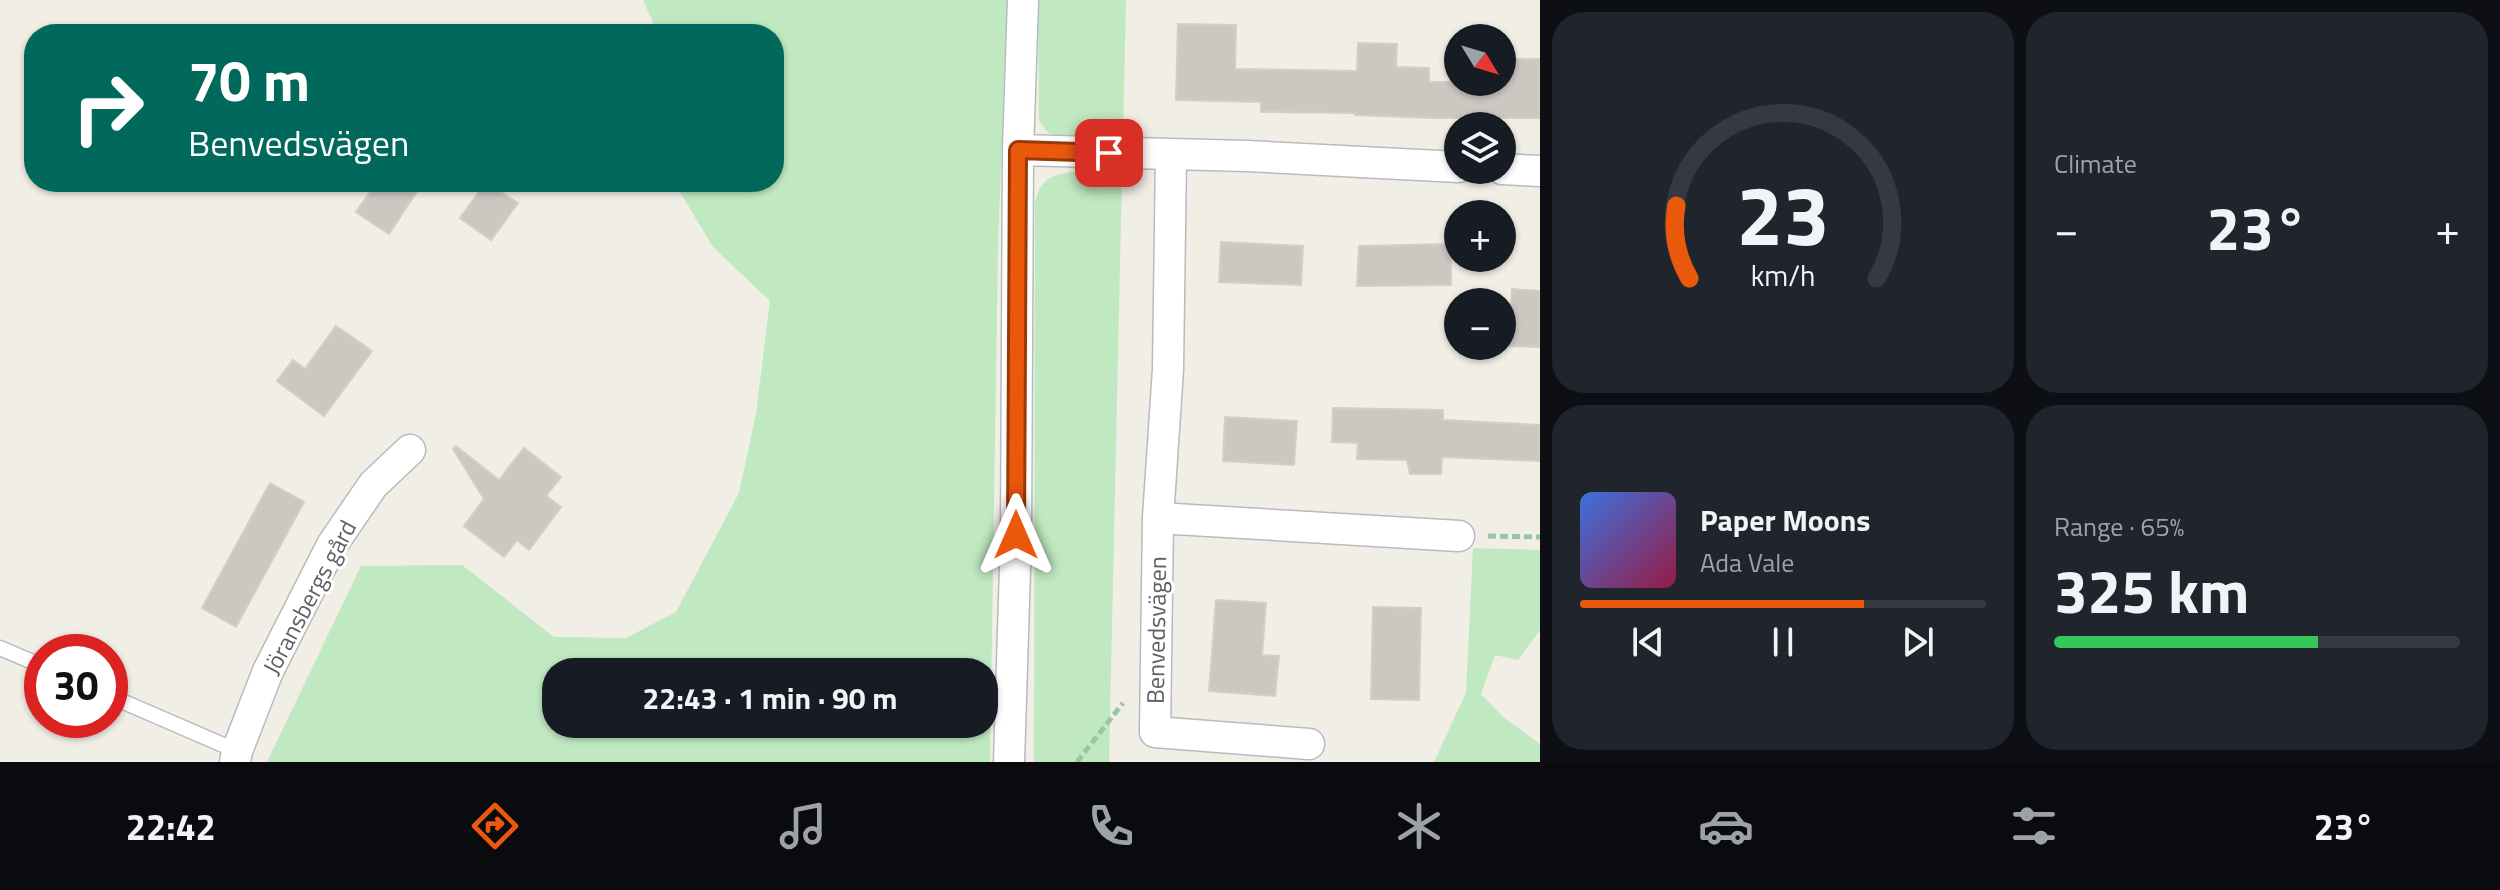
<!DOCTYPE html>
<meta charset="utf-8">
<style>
:root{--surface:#171b24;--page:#20242c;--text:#f1f3f6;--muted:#9ea1a6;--line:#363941;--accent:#ea580c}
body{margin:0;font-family:"Titillium Web",sans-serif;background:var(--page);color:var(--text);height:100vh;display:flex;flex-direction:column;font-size:30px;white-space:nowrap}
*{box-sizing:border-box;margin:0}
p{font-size:26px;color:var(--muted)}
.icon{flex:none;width:44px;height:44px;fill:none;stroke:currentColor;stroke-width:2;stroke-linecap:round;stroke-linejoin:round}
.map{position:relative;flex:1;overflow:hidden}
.sheet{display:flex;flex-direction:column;gap:12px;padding:12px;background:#0d0f14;width:960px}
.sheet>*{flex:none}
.hud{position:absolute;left:24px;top:24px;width:760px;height:168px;border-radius:32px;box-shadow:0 2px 6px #0004;background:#00695c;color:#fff;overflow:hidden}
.needle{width:52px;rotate:128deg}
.controls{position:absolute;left:1444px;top:24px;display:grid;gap:16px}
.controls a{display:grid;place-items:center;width:72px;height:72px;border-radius:50%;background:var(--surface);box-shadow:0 2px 6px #0004;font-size:40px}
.speed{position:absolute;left:24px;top:634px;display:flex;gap:16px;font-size:40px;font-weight:700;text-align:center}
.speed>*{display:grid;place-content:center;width:104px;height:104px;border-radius:50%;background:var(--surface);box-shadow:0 2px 6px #0004;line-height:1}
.speed .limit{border:12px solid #d22;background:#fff;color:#111}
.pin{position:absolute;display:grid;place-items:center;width:68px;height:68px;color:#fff;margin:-34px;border-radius:16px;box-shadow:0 4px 12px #0006}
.me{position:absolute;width:88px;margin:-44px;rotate:0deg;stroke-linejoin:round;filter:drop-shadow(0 0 6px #0008)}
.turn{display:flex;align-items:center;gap:28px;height:168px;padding:0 32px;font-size:36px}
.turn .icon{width:104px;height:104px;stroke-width:2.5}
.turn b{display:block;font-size:56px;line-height:68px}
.big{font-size:60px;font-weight:700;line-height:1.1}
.sheet .tile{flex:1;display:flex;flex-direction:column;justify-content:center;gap:12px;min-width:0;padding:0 28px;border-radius:32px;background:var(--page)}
.sheet .dial{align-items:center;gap:0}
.dial svg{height:208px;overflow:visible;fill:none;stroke:var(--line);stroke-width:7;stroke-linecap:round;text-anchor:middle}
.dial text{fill:var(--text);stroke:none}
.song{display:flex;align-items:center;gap:24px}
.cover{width:96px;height:96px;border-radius:12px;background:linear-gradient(135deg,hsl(220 70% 55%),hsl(340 70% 35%))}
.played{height:8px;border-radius:4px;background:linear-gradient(90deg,var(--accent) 70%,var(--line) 70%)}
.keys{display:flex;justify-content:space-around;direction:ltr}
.heat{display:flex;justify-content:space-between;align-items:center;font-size:44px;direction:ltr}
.charge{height:12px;border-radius:6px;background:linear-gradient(90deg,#34c759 65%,var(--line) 0)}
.sheet .tiles{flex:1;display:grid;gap:12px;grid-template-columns:repeat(2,1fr)}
.trip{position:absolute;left:542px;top:658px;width:456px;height:80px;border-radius:32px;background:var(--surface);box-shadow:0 2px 6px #0004;font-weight:700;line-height:80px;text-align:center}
.tab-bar{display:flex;height:128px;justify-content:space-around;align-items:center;background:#090b0e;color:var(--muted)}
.tab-bar .icon{width:56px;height:56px}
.tab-bar .selected{color:var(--accent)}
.tab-bar b{font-size:36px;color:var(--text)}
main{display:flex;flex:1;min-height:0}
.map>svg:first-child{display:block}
.green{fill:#c0e8c1;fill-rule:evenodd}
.building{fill:#cbc8c2;stroke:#d5cfc3;stroke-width:2}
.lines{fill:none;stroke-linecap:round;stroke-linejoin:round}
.service-casing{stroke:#b7bbbf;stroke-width:17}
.minor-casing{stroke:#b7bbbf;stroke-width:33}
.path{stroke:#98c7a6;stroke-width:5;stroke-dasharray:8 4;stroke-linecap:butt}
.service{stroke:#fff;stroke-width:14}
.minor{stroke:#fff;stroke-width:30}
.route-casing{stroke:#983908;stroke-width:20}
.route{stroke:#ea580c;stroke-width:14}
.labels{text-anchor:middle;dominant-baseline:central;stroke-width:6;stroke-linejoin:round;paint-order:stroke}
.street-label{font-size:24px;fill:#5d6166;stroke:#fff}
</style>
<main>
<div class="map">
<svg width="1540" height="762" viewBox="0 0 1540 762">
<rect width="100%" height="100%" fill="#f0eee5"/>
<!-- green -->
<path class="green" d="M643,0H1007L998,245L990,762H267L361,566L462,565L554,637L626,638L676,612L739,493L756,414L770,301L713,247L674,182H774V34H658ZM556,672H984V724H556Z
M1038,0H1126L1123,134L1062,136L1048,133L1039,120Z
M1070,172L1122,174L1109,762H1034L1035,203C1041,180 1047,177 1070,172Z
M1473,548L1540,550V630L1518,660L1495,655L1481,694L1503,717L1540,744V762H1434L1466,693Z"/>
<!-- building -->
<path class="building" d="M1178,24L1236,25L1235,69L1357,71L1358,43L1397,44L1396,67L1429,68V82H1502V59H1540V118H1433L1355,115V113L1261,112V102L1176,100Z
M377,182H423L389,234L356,212Z
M486,182L518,203L491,240L460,218Z
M1221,242L1303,246L1301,285L1219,282Z
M1451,244V285L1357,286L1359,246Z
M1512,289L1540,291V347L1509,346Z
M336,326L372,351L324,416L277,381L293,360L305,369Z
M1333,408L1443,410V420L1540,425V461L1442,457L1441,474H1410L1407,460L1357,459L1358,443L1332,442Z
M1225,417L1297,421L1294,465L1223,461Z
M456,446L499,480L524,448L561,477L546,496L561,507L529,550L517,540L504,557L464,526L484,499L453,449Z
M270,483L304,502L236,627L202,608Z
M1216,600L1266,603L1262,655L1279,656L1275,696L1209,691Z
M1373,607L1421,608L1419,700L1371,699Z"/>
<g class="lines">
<defs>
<path id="service" d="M0,648L42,666
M110,696L237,751"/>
<path id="minor" d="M1018,150L1247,156L1458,167
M1171,155L1168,369L1158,518L1155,732L1309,744
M1502,169L1540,171
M1158,518L1459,536
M235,762L237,751L268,671L332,545L373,485L410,450
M1009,762L1016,535L1018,150L1023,0"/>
</defs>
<!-- service casing -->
<use href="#service" class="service-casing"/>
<!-- minor casing -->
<use href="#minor" class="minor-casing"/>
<!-- path -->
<path class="path" d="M1488,536L1540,537
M1077,762L1123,703"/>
<!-- service -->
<use href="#service" class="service"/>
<!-- minor -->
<use href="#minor" class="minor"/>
</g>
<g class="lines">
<defs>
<path id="route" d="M1016,535L1018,150L1109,153"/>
</defs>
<!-- route casing -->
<use href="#route" class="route-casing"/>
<!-- route -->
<use href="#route" class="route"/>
</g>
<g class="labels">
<!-- street labels -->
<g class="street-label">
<text transform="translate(309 597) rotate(-62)">Jöransbergs gård</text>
<text transform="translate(1156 630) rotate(-89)">Benvedsvägen</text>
</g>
</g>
</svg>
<div class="controls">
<a><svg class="needle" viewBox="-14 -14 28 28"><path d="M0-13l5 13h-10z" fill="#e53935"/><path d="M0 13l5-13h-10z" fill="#9ea1a6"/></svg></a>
<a><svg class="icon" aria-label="layers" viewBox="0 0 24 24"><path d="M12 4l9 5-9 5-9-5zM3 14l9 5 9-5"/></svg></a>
<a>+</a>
<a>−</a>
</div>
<div class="speed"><div class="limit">30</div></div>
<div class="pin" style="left:1109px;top:153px;background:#d93025"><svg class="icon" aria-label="arrive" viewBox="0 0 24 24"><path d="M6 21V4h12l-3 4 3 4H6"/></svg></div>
<svg class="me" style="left:1016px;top:535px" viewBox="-20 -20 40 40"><path d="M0-17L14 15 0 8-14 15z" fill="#ea580c" stroke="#fff" stroke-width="4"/></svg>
<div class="trip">22:43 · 1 min · 90 m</div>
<div class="hud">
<div class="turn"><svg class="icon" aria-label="right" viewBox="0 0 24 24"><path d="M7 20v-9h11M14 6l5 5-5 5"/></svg><div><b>70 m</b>Benvedsvägen</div></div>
</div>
</div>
<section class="sheet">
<div class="tiles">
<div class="tile dial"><svg viewBox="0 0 100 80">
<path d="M14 69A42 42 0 1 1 86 69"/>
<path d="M14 69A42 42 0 0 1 9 41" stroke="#ea580c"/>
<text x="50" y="56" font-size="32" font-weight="700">23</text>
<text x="50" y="72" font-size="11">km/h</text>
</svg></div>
<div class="tile"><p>Climate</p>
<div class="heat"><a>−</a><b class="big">23°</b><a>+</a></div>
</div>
<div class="tile">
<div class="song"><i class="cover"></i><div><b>Paper Moons</b><p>Ada Vale</p></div></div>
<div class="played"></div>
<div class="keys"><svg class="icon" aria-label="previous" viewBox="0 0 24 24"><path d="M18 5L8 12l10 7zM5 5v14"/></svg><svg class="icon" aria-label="pause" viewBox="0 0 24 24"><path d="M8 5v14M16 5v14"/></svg><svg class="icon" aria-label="next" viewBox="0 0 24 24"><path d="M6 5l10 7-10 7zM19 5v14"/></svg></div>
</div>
<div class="tile"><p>Range · 65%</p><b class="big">325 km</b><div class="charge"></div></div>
</div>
</section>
</main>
<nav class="tab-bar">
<b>22:42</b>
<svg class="icon selected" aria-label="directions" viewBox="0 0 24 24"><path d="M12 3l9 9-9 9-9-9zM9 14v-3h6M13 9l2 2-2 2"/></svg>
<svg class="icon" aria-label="music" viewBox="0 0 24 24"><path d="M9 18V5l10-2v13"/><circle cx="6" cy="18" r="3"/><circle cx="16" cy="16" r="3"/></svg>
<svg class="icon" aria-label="phone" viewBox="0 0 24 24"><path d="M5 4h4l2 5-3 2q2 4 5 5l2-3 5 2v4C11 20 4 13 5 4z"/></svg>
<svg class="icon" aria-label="climate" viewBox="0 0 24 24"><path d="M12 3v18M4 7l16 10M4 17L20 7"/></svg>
<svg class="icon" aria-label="car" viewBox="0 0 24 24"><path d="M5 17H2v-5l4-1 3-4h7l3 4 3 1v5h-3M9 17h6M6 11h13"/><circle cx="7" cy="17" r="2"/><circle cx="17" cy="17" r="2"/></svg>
<svg class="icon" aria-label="filters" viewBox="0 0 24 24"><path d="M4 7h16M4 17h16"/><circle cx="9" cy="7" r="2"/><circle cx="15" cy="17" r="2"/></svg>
<b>23°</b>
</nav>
